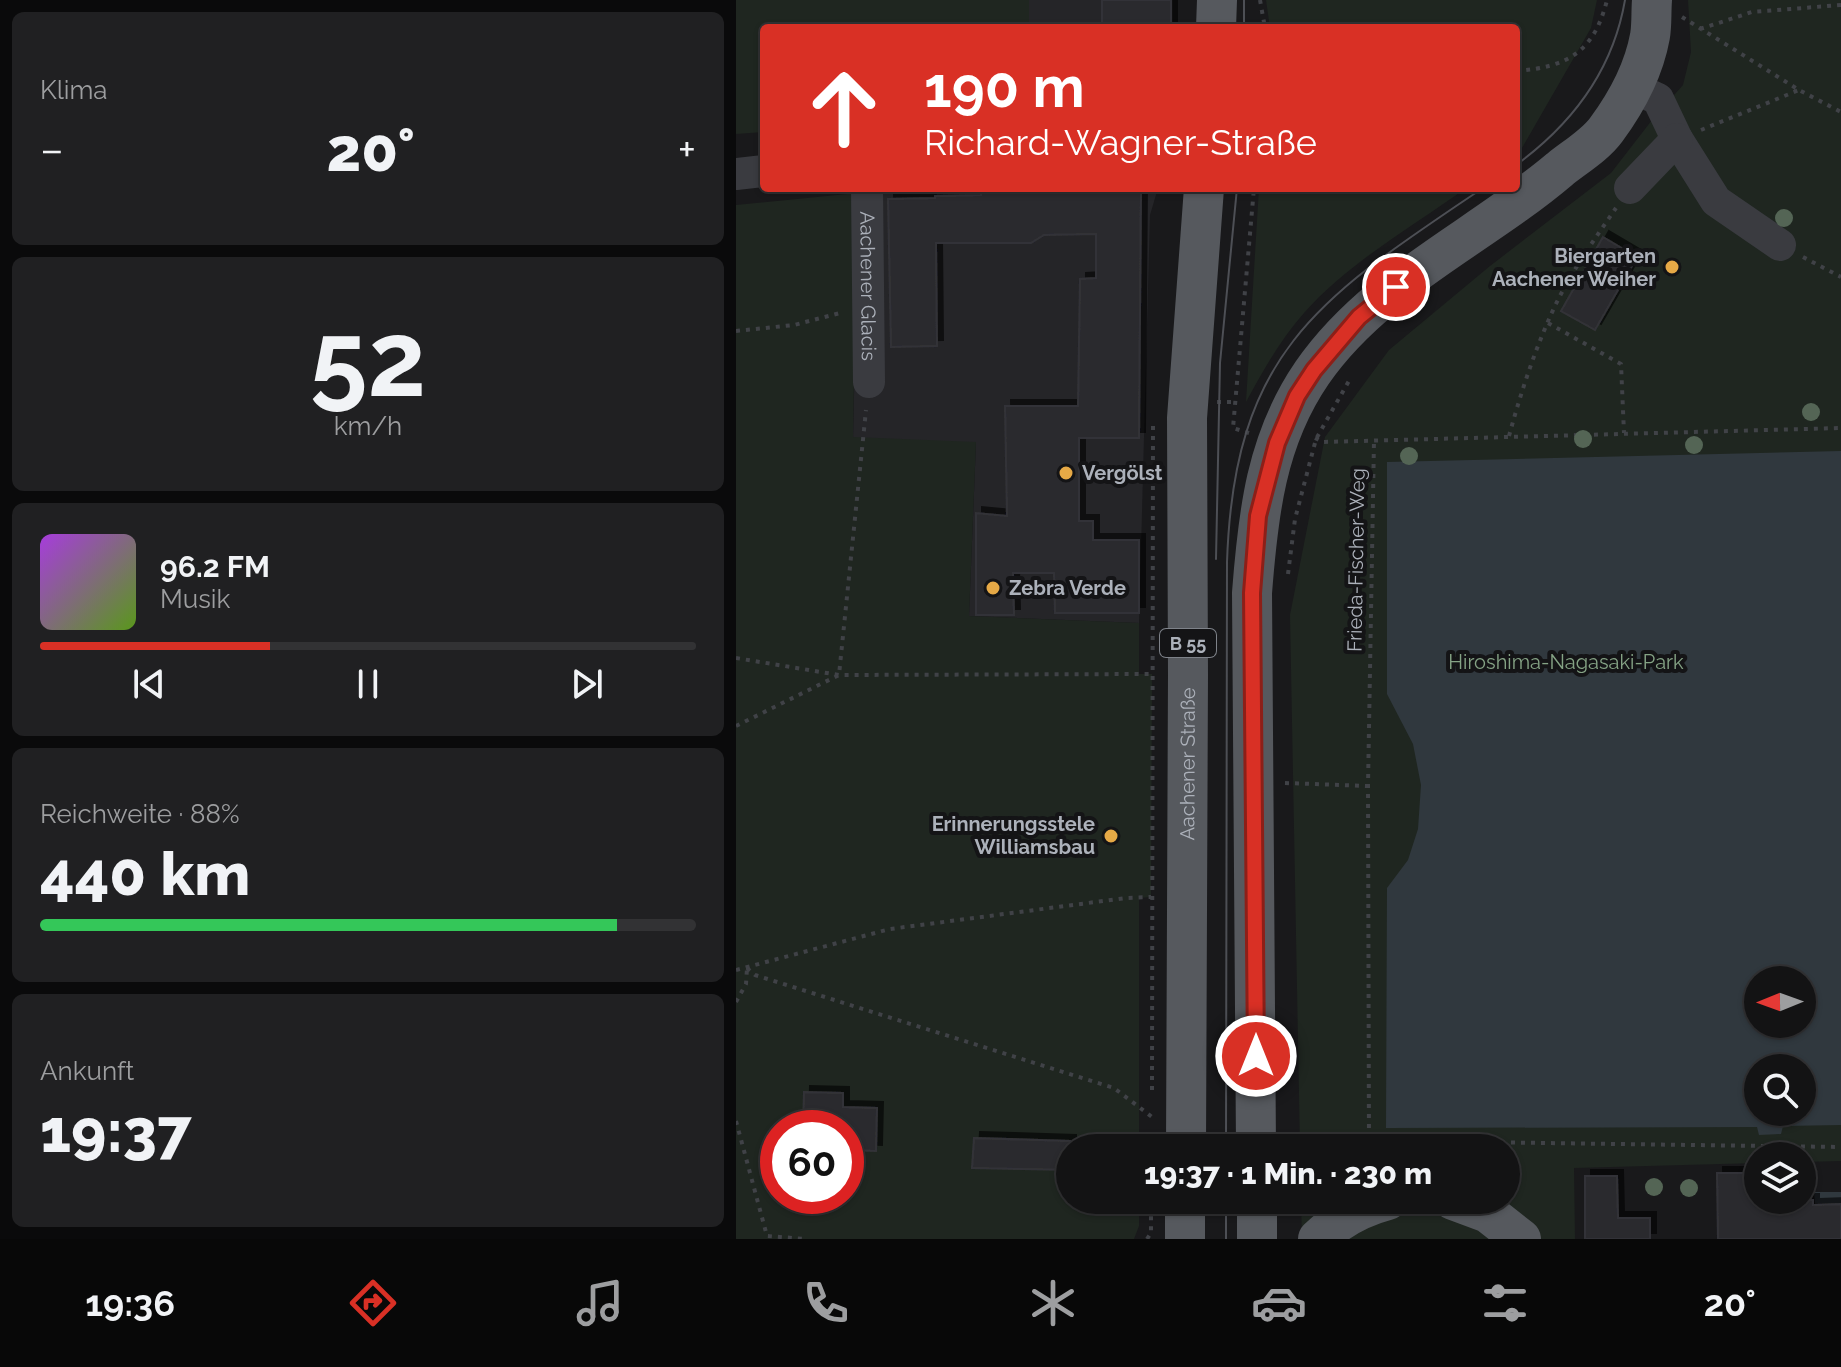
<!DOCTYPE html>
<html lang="de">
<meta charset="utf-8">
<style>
:root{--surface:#131314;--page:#202022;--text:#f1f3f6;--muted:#9d9ea0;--line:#323234;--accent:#d93025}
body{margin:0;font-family:Raleway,sans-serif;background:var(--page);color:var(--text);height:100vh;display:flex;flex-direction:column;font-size:30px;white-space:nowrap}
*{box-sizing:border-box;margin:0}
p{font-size:26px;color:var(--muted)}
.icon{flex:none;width:44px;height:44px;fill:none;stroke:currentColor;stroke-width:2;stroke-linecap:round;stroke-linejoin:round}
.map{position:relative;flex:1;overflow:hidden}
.sheet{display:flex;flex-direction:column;gap:12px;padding:12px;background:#0a0a0b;width:736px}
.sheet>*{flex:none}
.hud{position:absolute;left:24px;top:24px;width:760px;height:168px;border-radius:8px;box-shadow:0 2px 6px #0004,0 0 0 2px var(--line);background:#d93025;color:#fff;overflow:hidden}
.needle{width:52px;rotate:269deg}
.controls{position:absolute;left:1008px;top:966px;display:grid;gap:16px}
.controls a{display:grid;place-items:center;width:72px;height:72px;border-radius:50%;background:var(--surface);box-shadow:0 2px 6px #0004,0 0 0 2px var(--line);font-size:40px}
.speed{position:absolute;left:24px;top:1110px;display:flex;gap:16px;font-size:40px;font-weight:700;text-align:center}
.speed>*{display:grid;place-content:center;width:104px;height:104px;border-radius:50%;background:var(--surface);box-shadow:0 2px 6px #0004,0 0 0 2px var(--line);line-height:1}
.speed .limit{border:12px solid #d22;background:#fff;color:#111}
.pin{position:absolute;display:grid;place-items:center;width:68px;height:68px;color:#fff;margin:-34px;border:4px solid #fff;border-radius:50%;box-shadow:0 2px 8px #0007}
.me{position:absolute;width:88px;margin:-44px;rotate:0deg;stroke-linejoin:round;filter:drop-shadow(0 0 6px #0008)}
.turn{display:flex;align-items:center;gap:28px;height:168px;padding:0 32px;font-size:36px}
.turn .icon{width:104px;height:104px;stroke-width:2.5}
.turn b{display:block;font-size:56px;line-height:68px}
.big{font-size:60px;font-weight:800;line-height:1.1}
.sheet .card{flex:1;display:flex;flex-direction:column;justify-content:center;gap:12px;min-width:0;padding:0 28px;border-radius:12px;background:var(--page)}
.sheet .dial{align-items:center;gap:0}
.dial b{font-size:104px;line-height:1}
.song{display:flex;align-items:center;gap:24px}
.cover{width:96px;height:96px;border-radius:12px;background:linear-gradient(135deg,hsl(280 70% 55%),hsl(90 70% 35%))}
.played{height:8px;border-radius:4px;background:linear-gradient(90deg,var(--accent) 35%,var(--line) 35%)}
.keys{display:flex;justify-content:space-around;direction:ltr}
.heat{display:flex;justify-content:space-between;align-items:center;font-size:44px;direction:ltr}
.charge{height:12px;border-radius:6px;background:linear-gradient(90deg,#34c759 88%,var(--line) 0)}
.trip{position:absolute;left:320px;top:1134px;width:464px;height:80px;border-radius:40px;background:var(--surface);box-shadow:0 2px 6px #0004,0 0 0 2px var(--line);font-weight:800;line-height:80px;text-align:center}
.dock{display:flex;height:128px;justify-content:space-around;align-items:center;background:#080808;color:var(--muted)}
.dock .icon{width:56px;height:56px}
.dock .active{color:var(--accent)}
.dock b{font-size:36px;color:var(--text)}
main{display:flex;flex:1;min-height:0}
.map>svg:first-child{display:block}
.built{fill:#252528}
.green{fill:#1f2620;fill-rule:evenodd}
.water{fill:#30383e;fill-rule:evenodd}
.building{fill:#2c2c2f;stroke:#333337;stroke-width:2;filter:url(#shadow)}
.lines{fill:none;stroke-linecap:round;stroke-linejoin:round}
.path{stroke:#404247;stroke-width:4;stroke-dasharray:4 6;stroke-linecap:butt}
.minor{stroke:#3a3b40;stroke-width:32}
.major{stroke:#56595e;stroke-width:40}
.tram{stroke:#4d4f55;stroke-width:2}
.tree{fill:#546555}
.route-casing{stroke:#8d1f18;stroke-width:20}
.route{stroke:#d93025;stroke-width:14}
.poi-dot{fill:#e6a946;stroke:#141416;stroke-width:3}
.labels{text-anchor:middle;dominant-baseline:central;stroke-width:8;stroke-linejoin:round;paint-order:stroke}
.shield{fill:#141416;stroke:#7e8289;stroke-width:2}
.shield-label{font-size:18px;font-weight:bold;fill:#acb1ba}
.poi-label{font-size:20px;font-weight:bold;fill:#acb1ba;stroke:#141416;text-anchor:end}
.street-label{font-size:20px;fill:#acb1ba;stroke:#141416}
.park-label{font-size:20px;fill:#85a385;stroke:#141416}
</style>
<main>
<section class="sheet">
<div class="card"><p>Klima</p>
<div class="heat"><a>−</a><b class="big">20°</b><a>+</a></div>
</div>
<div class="card dial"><b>52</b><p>km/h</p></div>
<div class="card">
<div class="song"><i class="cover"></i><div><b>96.2 FM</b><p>Musik</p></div></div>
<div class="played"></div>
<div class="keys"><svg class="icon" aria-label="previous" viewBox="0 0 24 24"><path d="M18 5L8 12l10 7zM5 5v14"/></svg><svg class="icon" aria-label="pause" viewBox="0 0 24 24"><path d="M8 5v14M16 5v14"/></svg><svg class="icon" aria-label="next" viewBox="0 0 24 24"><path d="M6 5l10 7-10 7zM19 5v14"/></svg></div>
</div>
<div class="card"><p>Reichweite · 88%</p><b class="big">440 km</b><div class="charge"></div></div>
<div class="card"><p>Ankunft</p><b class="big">19:37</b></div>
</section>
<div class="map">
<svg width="1105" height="1239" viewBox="0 0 1105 1239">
<defs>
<filter id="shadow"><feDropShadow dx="6" dy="-6" stdDeviation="0" flood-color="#0009"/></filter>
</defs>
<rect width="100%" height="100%" fill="#19191b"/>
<!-- built -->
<path class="built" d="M293,0H437V28H293Z
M123,188H422L414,215L403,623L233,616L240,443L117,438Z"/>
<!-- green -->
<path class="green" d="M0,0H293V28H28V132L0,134Z
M530,0H861L855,28L786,148L780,153V28H534Z
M952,0H1105V1161L1066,1162V1156H1022V1163L838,1168L839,1239H566L565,1200H770V1148H564L554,615L589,437L653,350L754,266L875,173L916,120L947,85L955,52ZM1022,980H1066V1024H1022ZM1022,1068H1066V1112H1022Z
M523,188H730C676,227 612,263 568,313C544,340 527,371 510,402Z
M121,193L117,437L240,442L233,616L403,623V674H416L415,897L403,898V1148H334V1200H403V1226L398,1239H0V205ZM42,1128H110V1196H42Z"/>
<!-- water -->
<path class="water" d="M1105,451V1125L1047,1126L1045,1134L1023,1135L1021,1127L650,1128L651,888L672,860L682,829L685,785L677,744L651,694V462ZM1022,980H1066V1024H1022ZM1022,1068H1066V1112H1022Z
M1078,1192H1105V1204L1079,1203Z"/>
<!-- building -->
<path class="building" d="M366,0H435V28H366Z
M337,188H405L403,438H343V521H357V540H403V613H319L318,573H277L278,615H240V513L271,516L269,406H342L344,279L360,278V234L308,235L295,243H200L201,346L155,347L152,199L199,198V196L245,195V193Z
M867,237L901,257L859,330L825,311Z
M68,1092L107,1093V1107L141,1108L140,1151L110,1150V1128H67Z
M238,1138L334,1141V1170L236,1168Z
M981,1173H1022V1200H1077V1205L1105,1204V1239H982Z
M849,1176H881L882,1218H914V1239H849Z"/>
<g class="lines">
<!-- path -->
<path class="path" d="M524,0L529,28
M946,17L1063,90L1105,112
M964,29L1016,12L1105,5
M780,71C832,67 858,52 871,0
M965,130L1063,90
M1067,257L1105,277
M812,323L885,364L888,433
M0,331L58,325L104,313
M481,402H499
M513,433L497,428L518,188
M773,436C785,392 799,349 818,308C835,272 858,240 880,208
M579,438L587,442L1105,428
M552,574L559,519L580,439L614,379
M0,658L103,675L416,674
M0,726L103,675L130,410
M549,783L632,786
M11,968L19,975L378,1088L416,1117
M0,970L154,929L390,898L415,897
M0,1002L10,984L11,968
M416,1090L417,426
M0,1121L31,1236L70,1239
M416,1148V1130
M633,1148L632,786L638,440
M636,1148L660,1141L1105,1147
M411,1239L415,1233V1214"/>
<!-- minor -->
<g class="minor">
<path d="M896,87L922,99L941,139L980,201L1044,245"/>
<path d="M0,174L28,171"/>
<path id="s1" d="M131,188L133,382"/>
<path d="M894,188L941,139"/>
</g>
<!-- major -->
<g class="major">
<path d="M480,28L481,0"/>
<path id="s2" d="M450,1148L452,674L451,418L468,188"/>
<path d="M520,1148L516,593C522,514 530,440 576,373C638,283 743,238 824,169C839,157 859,145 870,130C890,103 908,69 914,36C916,25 915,12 916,0"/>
<path d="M521,1200V1239"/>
<path d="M717,1200L752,1213L785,1239"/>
<path d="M449,1239V1200"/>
<path d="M582,1239C602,1219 626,1207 652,1200"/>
</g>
<!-- tram -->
<path class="tram" d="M508,28V0
M780,165C836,124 877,70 889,0
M480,559L484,363L501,188
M490,1148L491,562C498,350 585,297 747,188
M490,1239V1200"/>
</g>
<!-- trees -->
<g class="tree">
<circle cx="1048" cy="218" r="9"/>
<circle cx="1075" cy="412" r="9"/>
<circle cx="847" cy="439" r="9"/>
<circle cx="958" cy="445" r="9"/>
<circle cx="673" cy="456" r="9"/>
<circle cx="918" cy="1187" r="9"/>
<circle cx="953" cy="1188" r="9"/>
</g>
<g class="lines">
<defs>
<path id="route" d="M520,1056L516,593L522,516L541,443L561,396L578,370L623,317L660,287"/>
</defs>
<!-- route casing -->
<use href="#route" class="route-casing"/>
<!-- route -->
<use href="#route" class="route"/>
</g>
<!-- markers -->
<g class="poi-dot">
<circle cx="936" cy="267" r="8"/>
<circle cx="330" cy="473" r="8"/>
<circle cx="257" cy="588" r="8"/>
<circle cx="375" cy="836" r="8"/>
</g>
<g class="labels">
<!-- shield labels -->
<rect class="shield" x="424" y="629" width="56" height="28" rx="6"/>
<g class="shield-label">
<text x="452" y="643">B 55</text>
</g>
<!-- poi labels -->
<g class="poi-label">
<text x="920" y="256">Biergarten<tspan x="920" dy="23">Aachener Weiher</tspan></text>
<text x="346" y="473" text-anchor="start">Vergölst</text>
<text x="273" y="588" text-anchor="start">Zebra Verde</text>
<text x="359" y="824">Erinnerungsstele<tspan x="359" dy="23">Williamsbau</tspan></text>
</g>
<!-- street labels -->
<g class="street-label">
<text stroke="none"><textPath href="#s1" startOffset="98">Aachener Glacis</textPath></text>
<text transform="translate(620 560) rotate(-89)">Frieda-Fischer-Weg</text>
<text stroke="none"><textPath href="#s2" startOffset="384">Aachener Straße</textPath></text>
</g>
<!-- park labels -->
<g class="park-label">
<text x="830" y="662">Hiroshima-Nagasaki-Park</text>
</g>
</g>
</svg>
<div class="controls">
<a><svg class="needle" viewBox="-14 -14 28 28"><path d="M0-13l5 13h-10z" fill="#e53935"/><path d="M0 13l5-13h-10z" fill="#9d9ea0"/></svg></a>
<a><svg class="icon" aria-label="search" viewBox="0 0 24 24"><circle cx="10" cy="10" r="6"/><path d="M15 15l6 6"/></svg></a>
<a><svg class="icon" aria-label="layers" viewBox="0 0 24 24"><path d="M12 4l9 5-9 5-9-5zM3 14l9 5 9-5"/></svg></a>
</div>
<div class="speed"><div class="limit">60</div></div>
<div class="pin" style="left:660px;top:287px;background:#d93025"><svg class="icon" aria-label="arrive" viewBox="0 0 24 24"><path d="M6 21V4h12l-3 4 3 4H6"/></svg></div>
<svg class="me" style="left:520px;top:1056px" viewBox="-20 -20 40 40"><circle r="17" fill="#d93025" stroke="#fff" stroke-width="3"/><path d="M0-11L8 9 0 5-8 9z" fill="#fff"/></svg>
<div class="trip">19:37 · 1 Min. · 230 m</div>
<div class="hud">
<div class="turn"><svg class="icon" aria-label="ahead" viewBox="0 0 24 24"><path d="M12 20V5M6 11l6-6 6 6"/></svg><div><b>190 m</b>Richard-Wagner-Straße</div></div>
</div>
</div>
</main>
<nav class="dock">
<b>19:36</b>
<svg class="icon active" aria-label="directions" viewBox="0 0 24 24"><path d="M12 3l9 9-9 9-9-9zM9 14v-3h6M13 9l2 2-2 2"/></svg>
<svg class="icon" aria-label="music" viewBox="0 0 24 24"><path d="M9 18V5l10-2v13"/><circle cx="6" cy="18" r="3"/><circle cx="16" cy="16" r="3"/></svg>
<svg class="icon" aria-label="phone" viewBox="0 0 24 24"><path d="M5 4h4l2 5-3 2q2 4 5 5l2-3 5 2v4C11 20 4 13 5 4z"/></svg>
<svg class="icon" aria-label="climate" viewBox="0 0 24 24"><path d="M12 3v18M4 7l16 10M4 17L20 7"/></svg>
<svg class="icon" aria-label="car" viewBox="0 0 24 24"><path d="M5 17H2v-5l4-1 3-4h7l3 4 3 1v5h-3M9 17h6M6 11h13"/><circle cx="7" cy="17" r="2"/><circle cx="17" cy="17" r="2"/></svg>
<svg class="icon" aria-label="filters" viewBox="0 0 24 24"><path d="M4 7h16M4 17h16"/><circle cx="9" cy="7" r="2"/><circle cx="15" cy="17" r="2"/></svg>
<b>20°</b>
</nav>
